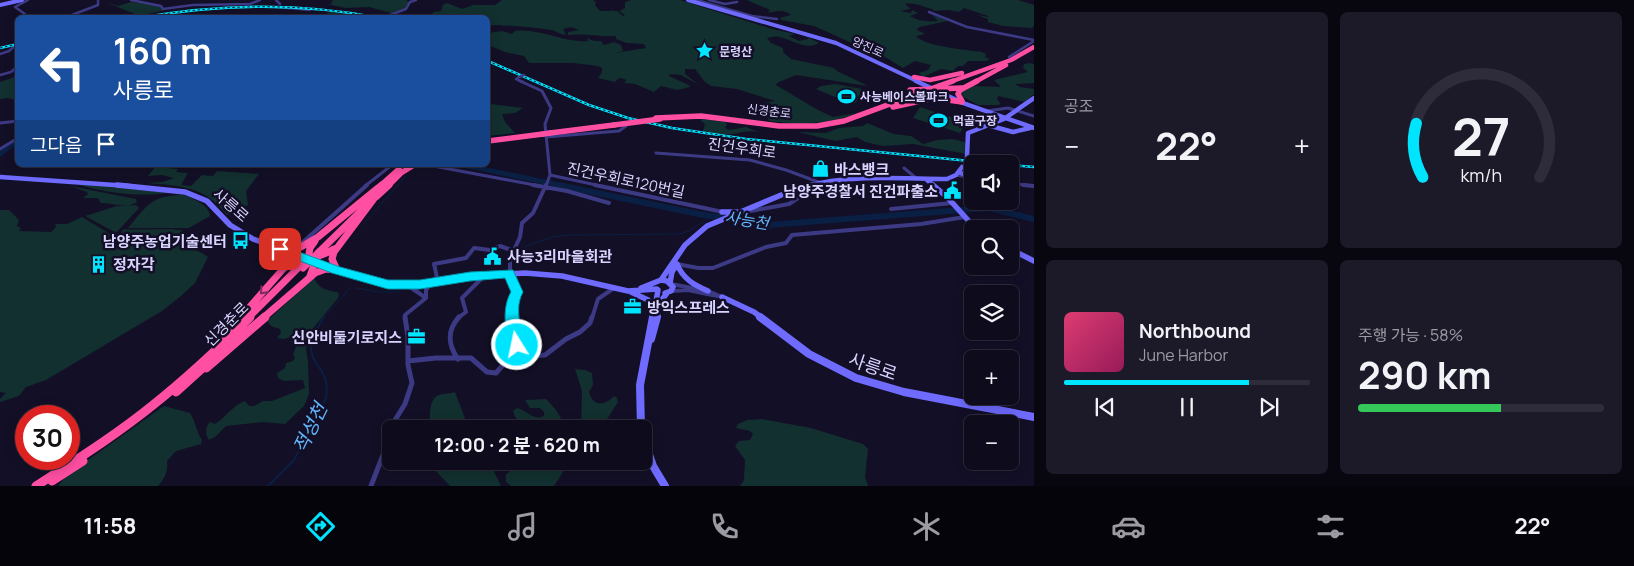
<!DOCTYPE html>
<html lang="ko">
<meta charset="utf-8">
<style>
:root{--surface:#0e0b1c;--page:#1c1929;--text:#f1f3f6;--muted:#9b9ba3;--line:#2e2b3b;--accent:#00e5ff}
body{margin:0;font-family:Manrope,"Noto Sans KR",sans-serif;background:var(--page);color:var(--text);height:100vh;display:flex;flex-direction:column;font-size:19px;white-space:nowrap}
*{box-sizing:border-box;margin:0}
p{font-size:16px;color:var(--muted)}
.icon{flex:none;width:28px;height:28px;fill:none;stroke:currentColor;stroke-width:2;stroke-linecap:round;stroke-linejoin:round}
.map{position:relative;flex:1;overflow:hidden}
.sheet{display:flex;flex-direction:column;gap:12px;padding:12px;background:#08060f;width:600px}
.sheet>*{flex:none}
.guide{position:absolute;left:15px;top:15px;width:475px;height:152px;border-radius:8px;box-shadow:0 2px 12px #0003,0 0 0 1px var(--line);background:#1a4fa0;color:#fff;overflow:hidden}
.buttons{position:absolute;left:964px;top:155px;display:grid;gap:10px}
.buttons a{display:grid;place-items:center;width:55px;height:55px;border-radius:8px;background:var(--surface);box-shadow:0 2px 12px #0003,0 0 0 1px var(--line);font-size:25px}
.speed{position:absolute;left:15px;top:405px;display:flex;gap:10px;font-size:25px;font-weight:700;text-align:center}
.speed>*{display:grid;place-content:center;width:65px;height:65px;border-radius:50%;background:var(--surface);box-shadow:0 2px 12px #0003,0 0 0 1px var(--line);line-height:1}
.speed .limit{border:8px solid #d22;background:#fff;color:#111}
.pin{position:absolute;display:grid;place-items:center;width:42px;height:42px;color:#fff;margin:-21px;border-radius:10px;box-shadow:0 2px 8px #0006}
.me{position:absolute;width:55px;margin:-28px;rotate:350deg;stroke-linejoin:round;filter:drop-shadow(0 0 4px #0008)}
.turn{display:flex;align-items:center;gap:18px;height:105px;padding:0 15px;font-size:22px}
.turn .icon{width:65px;height:65px;stroke-width:2.5}
.turn b{display:block;font-size:35px;line-height:42px}
.then{display:flex;align-items:center;height:48px;padding:0 15px;background:#0003;gap:10px;font-size:19px}
.big{font-size:38px;font-weight:700;line-height:1.1}
.sheet .card{flex:1;display:flex;flex-direction:column;justify-content:center;gap:8px;min-width:0;padding:0 18px;border-radius:8px;background:var(--page)}
.sheet .dial{align-items:center;gap:0}
.dial svg{height:130px;overflow:visible;fill:none;stroke:var(--line);stroke-width:7;stroke-linecap:round;text-anchor:middle}
.dial text{fill:var(--text);stroke:none}
.song{display:flex;align-items:center;gap:15px}
.cover{width:60px;height:60px;border-radius:8px;background:linear-gradient(135deg,hsl(340 70% 55%),hsl(330 70% 35%))}
.played{height:5px;border-radius:2px;background:linear-gradient(90deg,var(--accent) 75%,var(--line) 75%)}
.keys{display:flex;justify-content:space-around;direction:ltr}
.heat{display:flex;justify-content:space-between;align-items:center;font-size:28px;direction:ltr}
.charge{height:8px;border-radius:4px;background:linear-gradient(90deg,#34c759 58%,var(--line) 0)}
.sheet .tiles{flex:1;display:grid;gap:12px;grid-template-columns:repeat(2,1fr)}
.trip{position:absolute;left:382px;top:420px;width:270px;height:50px;border-radius:8px;background:var(--surface);box-shadow:0 2px 12px #0003,0 0 0 1px var(--line);font-weight:700;line-height:50px;text-align:center}
.menu{display:flex;height:80px;justify-content:space-around;align-items:center;background:#06040b;color:var(--muted)}
.menu .icon{width:35px;height:35px}
.menu .current{color:var(--accent)}
.menu b{font-size:22px;color:var(--text)}
main{display:flex;flex:1;min-height:0}
.map>svg:first-child{display:block}
.green{fill:#12302f}
.lines{fill:none;stroke-linecap:round;stroke-linejoin:round}
.stream-far1{stroke:#0a1f44;stroke-width:1}
.stream{stroke:#0a1f44;stroke-width:2}
.river-far1{stroke:#0a1f44;stroke-width:5}
.river{stroke:#0a1f44;stroke-width:6}
.street-far3{stroke:#3d3a85;stroke-width:2.5}
.street-far2{stroke:#3d3a85;stroke-width:3}
.street-far1{stroke:#3d3a85;stroke-width:4}
.street{stroke:#3d3a85;stroke-width:5}
.secondary-far3{stroke:#6f6bff;stroke-width:4}
.secondary-far2{stroke:#6f6bff;stroke-width:4.5}
.secondary-far1{stroke:#6f6bff;stroke-width:5.5}
.secondary{stroke:#6f6bff;stroke-width:8}
.highway-far3{stroke:#ff4fa3;stroke-width:4.5}
.highway-far2{stroke:#ff4fa3;stroke-width:5.5}
.highway-far1{stroke:#ff4fa3;stroke-width:7}
.highway{stroke:#ff4fa3;stroke-width:9}
.rail-casing{stroke:#00e5ff;stroke-width:2.5}
.rail{stroke:#130f26;stroke-width:1;stroke-dasharray:2.5;stroke-linecap:butt}
.street-bridge{stroke:#3d3a85;stroke-width:2.5}
.highway-bridge-far1{stroke:#ff4fa3;stroke-width:5.5}
.highway-bridge{stroke:#ff4fa3;stroke-width:7}
.oneway{stroke:#7d2c5e}
.route{fill:#00e5ff;stroke:#0095a6}
.labels{text-anchor:middle;dominant-baseline:central;stroke-width:5;stroke-linejoin:round;paint-order:stroke}
.far-street-label{font-size:12px;fill:#d9d4ff;stroke:#130f26}
.far-poi-label{font-size:12px;font-weight:bold;fill:#d9d4ff;stroke:#130f26;text-anchor:start}
.street-label{font-size:15px;fill:#d9d4ff;stroke:#130f26}
.poi-label{font-size:15px;font-weight:bold;fill:#d9d4ff;stroke:#130f26;text-anchor:start}
.water-label{font-size:16px;font-style:italic;fill:#62b6ff;stroke:#130f26}
.near-street-label{font-size:18px;fill:#d9d4ff;stroke:#130f26}
.near-water-label{font-size:19px;font-style:italic;fill:#62b6ff;stroke:#130f26}
</style>
<main>
<div class="map">
<svg width="1034" height="486" viewBox="0 0 1034 486">
<rect width="100%" height="100%" fill="#130f26"/>
<!-- green -->
<path class="green" d="M333,0H406L409,2L405,9L391,13L369,7L345,8L327,4H331Z
M502,0H593L596,2L595,5L600,11H611L612,8V11H617L623,16L625,15L619,11L625,8V2L631,0H680L772,29L795,34L789,36L799,41L808,39L807,37L819,43C805,51 792,39 779,37C776,36 771,37 767,38L771,43L783,48V52L791,59L834,68L837,71L868,86L796,75L777,83L776,85L818,110L833,117L856,113C829,125 798,125 769,121L768,118L750,113H767L766,112L749,109L777,108L776,106L769,104L766,107L764,103L775,101L737,89L711,86L705,82L695,69H685V74L699,85L681,75L670,74L669,76L689,85L690,87L677,90L661,86L654,92L635,84L624,83L626,81L625,79L619,78L615,82L598,78L602,72V68L598,66L574,63H529L524,56L505,52L488,45V33L502,31L512,34L515,31C540,28 563,43 588,41L587,38L594,41H601L604,45L614,42L621,45L623,51L615,53L646,48L644,44L627,43L616,39V36C600,37 585,33 568,35V32L579,30L571,27L563,29L566,35C561,35 557,31 551,30C530,27 509,25 488,25L492,21H488V18H428L434,12L441,11L443,5L447,3L462,9L473,5H495Z
M747,0H1018L1034,5V26L1032,28L1003,26L988,22V19L977,15L989,17L988,16L964,8L959,12L948,10L934,11L932,9C923,7 914,2 905,4L911,9L900,11L911,13L912,10L918,13L910,16C918,21 929,22 938,21L932,15L948,21L919,27L917,30L925,34L916,36C923,46 968,50 982,52L986,54L985,57L990,59L986,61H968L963,66H958L953,71L941,69L923,77L919,73L928,70L931,65L915,61L903,68L882,55L872,52L814,26L781,20L780,18L791,15C784,9 776,11 768,13L770,10Z
M105,2L118,6L131,2L140,3L160,6L164,10L140,16Z
M330,12L359,16L282,17L308,14L324,15Z
M1029,63L1034,64V83L1015,84L1020,87L1034,89V94L1025,102L998,96L997,99L1001,104L998,105H978L963,97L961,92L974,86L1001,87L994,80L1028,72L1023,68L1024,64Z
M17,76V100L7,98L0,99V82Z
M835,84L862,89L856,103H849L816,89L821,86Z
M491,104L523,108L515,113L502,114L505,122L515,133L488,136V105Z
M920,107L966,122L960,133L913,118Z
M702,119L725,122L727,124L725,128L729,130L746,127L759,132C749,130 741,133 731,134C723,135 711,133 703,131L705,124L700,120Z
M867,123L894,134L911,136L923,144L937,140L953,139L965,142L968,151L966,154L913,144L883,146L865,142L857,137L835,141L798,132L826,133L839,128L863,126Z
M155,167L178,169L176,172L188,173L181,185L191,186L202,175L213,176L217,171L259,174L246,191L248,205L227,215C205,186 181,186 147,183L163,182L174,178L162,175L148,176Z
M81,183L167,193C137,197 108,193 79,185Z
M70,186L136,199L137,202C127,209 113,203 101,203L98,198H83L88,194L87,192Z
M185,195C194,200 209,204 210,216L189,228H128C148,204 152,195 185,195Z
M136,205L139,208L116,233L85,216L117,206Z
M0,210H9L19,220L17,226L21,228L19,231L51,232L56,227L55,224H67L82,217L112,235L105,244C127,245 157,249 177,238L208,257L195,283L181,296L162,311L46,380L26,387L19,396L0,402V399L6,393L0,392Z
M124,229C137,231 176,227 184,231L169,239L119,243L121,232Z
M314,278C318,288 327,291 337,292L339,294L338,298L310,332L284,339L277,338L281,333L280,329L271,326L267,321Z
M309,336L306,350L308,361L309,394L304,406L285,424L263,422L226,426L215,437L209,440C205,434 205,427 210,422L215,424C225,418 233,405 245,401L249,406H254L263,401H272L305,388L303,380L284,381L278,378L277,373L285,368L286,363L293,361L295,358L293,355L296,347L290,341Z
M575,369L585,370L592,373L593,385L589,392C593,407 605,406 614,396L617,398L618,402C606,420 605,429 581,429L582,391Z
M455,392L469,429H430C430,420 428,398 439,395C444,393 450,394 455,392Z
M546,399C555,408 562,416 564,429H528L515,417L513,411L517,408C528,411 533,421 544,416V412L540,408H530L525,400Z
M164,406L190,413C196,422 196,431 202,440L201,444L176,451L167,461C168,472 165,478 158,486H58L67,475Z
M762,419L811,428L863,444L868,449L865,477L868,486H740L744,480L745,460L735,446L739,441L750,440L753,434L750,431L736,428L738,424L747,420Z
M431,461H489L501,486H450L434,469Z
M513,461H570L554,486H511L506,482V474L513,469Z"/>
<g class="lines">
<!-- stream-far1 -->
<path class="stream-far1" d="M362,226L406,176
M519,249L552,237L569,235L679,234L689,231L712,216
M357,288L378,292H399
M323,318L351,287"/>
<!-- stream -->
<path class="stream" d="M268,486L294,460L326,398C333,358 291,368 324,317"/>
<!-- river-far1 -->
<path class="river-far1" d="M0,154L18,140
M463,165L564,186"/>
<!-- river -->
<path class="river" d="M558,185L699,214L768,225L989,208L1034,219"/>
<!-- street-far3 -->
<path class="street-far3" d="M131,0L161,6L163,9L193,5L250,4L260,0
M276,0L280,4
M697,0L752,16L777,19
M709,0L725,4L737,2
M278,7L310,10
M929,12L967,27L1034,40
M23,18L25,14L15,7L28,0
M64,18L98,5V0
M382,18L406,9L410,2L416,0
M0,54L9,51L18,43
M1009,57L1034,41
M0,75L11,72L18,66
M519,77L516,79L523,82"/>
<!-- street-far2 -->
<path class="street-far2" d="M520,81L542,91L551,108L545,124L550,175L546,186
M987,111L1008,108L1034,116
M0,123L18,121
M546,137L619,131L626,126
M0,149L18,138
M656,153L750,160L786,170L821,183
M428,165L540,186
M904,168L917,179
M550,175L601,186
M956,175L972,178
M1010,183L1033,186
M365,186L392,165
M816,186L819,184"/>
<!-- street-far1 -->
<path class="street-far1" d="M533,185L567,191L609,203
M595,185L723,212
M1023,185L1034,186
M891,209L952,203
M745,212L789,204L818,185
M263,243L275,237L300,243L303,242L367,185
M677,264L698,268H713L766,247L786,243L792,235L921,224L965,217
M438,282L434,264L466,258L474,248L490,250L500,246L514,251
M671,284L708,291L722,297
M671,291L688,290L717,296
M426,298V290L431,283
M405,318V315L426,298L407,285
M458,318L466,312L462,298L485,275
M512,318V302L517,292L510,278V259L520,237L522,223L533,213L546,185
M592,318L598,299L614,288"/>
<!-- street -->
<path class="street" d="M512,317L519,356
M458,359C448,345 447,330 459,317
M408,361L436,358H471L487,372L496,373L510,357L545,355L566,339L580,332L590,323L592,317
M371,486L388,442L392,425L405,404L412,383L408,365V337L405,317"/>
<!-- secondary-far3 -->
<path class="secondary-far3" d="M688,0L836,43L919,82
M0,5L22,0"/>
<!-- secondary-far2 -->
<path class="secondary-far2" d="M916,81L963,103L1034,128
M991,126L1013,132L1030,128
M967,157L968,133L1004,119L1034,98
M959,172L969,177
M0,177L129,186
M926,179L934,186
M808,186C847,174 905,179 947,179L956,175L962,167"/>
<!-- secondary-far1 -->
<path class="secondary-far1" d="M117,185L185,192L207,201L230,225L253,239L377,283L412,285L470,276L525,273L562,276L628,291L657,289
M933,185L948,198L976,229
M722,212H737
M1010,249L1034,261
M677,264C683,279 694,285 708,291
M661,280L667,281L673,287L671,291L665,293
M670,283L672,272L677,264
M641,288L661,280L685,245L707,226L791,191L812,185
M631,292L648,300L653,310
M722,297L754,312L762,318
M653,318L658,290
M656,318L661,301L667,293"/>
<!-- secondary -->
<path class="secondary" d="M760,317L809,354L856,378L904,392L1034,417
M651,339L657,317
M641,429L640,385L653,317
M644,440L653,466L665,486"/>
<!-- highway-far3 -->
<path class="highway-far3" d="M914,77L930,80L962,73
M950,82L1011,60L1034,47
M975,82L1006,65"/>
<!-- highway-far2 -->
<path class="highway-far2" d="M939,86L953,81
M910,90L962,88
M962,101L958,94L960,90L977,81
M893,107L934,98L962,102
M656,118L701,116L779,126H817L844,121L928,90
M550,133L614,125
M488,141L543,134
M380,186L399,169
M388,186L401,173L414,165"/>
<!-- highway-far1 -->
<path class="highway-far1" d="M376,190L382,185
M376,197L389,185
M319,252L368,204
M284,268C300,259 319,259 334,249
M310,276L314,265L308,259L310,248L315,241
M240,318L284,268L286,260L280,249L301,247L318,237L378,188
M248,318L299,267
M263,318L315,273L326,269L337,270L332,259L334,252L376,196"/>
<!-- highway -->
<path class="highway" d="M225,335L241,317
M206,368L265,317
M176,392L207,364
M52,481L83,461
M36,486C76,460 116,435 153,405C187,378 219,348 250,317"/>
<defs>
<path id="rail" d="M138,18C220,4 298,2 380,18
M0,48L18,44
M488,61L589,105L628,118L672,128L746,139L1000,164
M1010,165L1034,167"/>
</defs>
<!-- rail casing -->
<use href="#rail" class="rail-casing"/>
<!-- rail -->
<use href="#rail" class="rail"/>
<!-- street-bridge -->
<path class="street-bridge" d="M519,77L524,75"/>
<!-- highway-bridge-far1 -->
<path class="highway-bridge-far1" d="M928,90L939,86
M614,125L660,119
M543,134L550,133"/>
<!-- highway-bridge -->
<path class="highway-bridge" d="M303,268L319,252"/>
</g>
<!-- one-way arrows -->
<defs><path id="oneway-chevron" d="M-2-3.5L2.5 0L-2 3.5" fill="none" stroke-width="1.6" stroke-linecap="round" stroke-linejoin="round" transform="scale(1.25)"/></defs>
<use class="oneway" href="#oneway-chevron" transform="translate(263 291) rotate(133)"/>
<!-- route -->
<path class="route" d="M280,245L340,267L388,280H420L470,272L513,270L523,292C511,314 528,337 521,349L517,351L512,349C504,333 502,307 511,292L505,278L470,281L420,289H388L332,273L276,252L274,249Z"/>
<!-- icons -->
<defs>
<symbol id="sight-bare" viewBox="-9 -9 18 18"><path d="M0-6L1.8-2.2L6-1.7L2.9 1.2L3.7 5.4L0 3.3L-3.7 5.4L-2.9 1.2L-6-1.7L-1.8-2.2Z" fill="#00e5ff" stroke="#130f26" stroke-width="2.5" paint-order="stroke"/></symbol>
<symbol id="stadium-bare" viewBox="-9 -9 18 18"><path d="M0-5a6.5 5 0 1 0 0 10a6.5 5 0 1 0 0-10ZM-3.5-1.8h7v3.6h-7Z" fill="#00e5ff" stroke="#130f26" stroke-width="2.5" paint-order="stroke"/></symbol>
<symbol id="shop-bare" viewBox="-9 -9 18 18"><path d="M-5-2.5h2.3a2.7 3.5 0 0 1 5.4 0H5L5.5 6h-11ZM-1.5-2.5h3a1.5 2.3 0 0 0-3 0Z" fill="#00e5ff" stroke="#130f26" stroke-width="2.5" paint-order="stroke"/></symbol>
<symbol id="civic-bare" viewBox="-9 -9 18 18"><path d="M-.6-6.5H3V-4.5H.6V-3L4-1V1h2V6H-6V1h2V-1L-.6-3ZM-1.2 2.5V6h2.4V2.5Z" fill="#00e5ff" stroke="#130f26" stroke-width="2.5" paint-order="stroke"/></symbol>
<symbol id="bus-bare" viewBox="-9 -9 18 18"><path d="M-5-6H5V4H4V6H2V4H-2V6H-4V4H-5ZM-3.5-4V0h7V-4ZM-3.5 1.2v1.5H-2V1.2ZM2 1.2v1.5H3.5V1.2Z" fill="#00e5ff" stroke="#130f26" stroke-width="2.5" paint-order="stroke"/></symbol>
<symbol id="building-bare" viewBox="-9 -9 18 18"><path d="M-4-6H4V6H1V3H-1V6H-4ZM-2.5-4.3h1.7v1.8h-1.7ZM.8-4.3h1.7v1.8H.8ZM-2.5-1h1.7V.8h-1.7ZM.8-1h1.7V.8H.8Z" fill="#00e5ff" stroke="#130f26" stroke-width="2.5" paint-order="stroke"/></symbol>
<symbol id="office-bare" viewBox="-9 -9 18 18"><path d="M-6-3h4V-5.5h4V-3h4V5H-6ZM-1-4.5V-3h2v-1.5ZM-6 0V1H6V0Z" fill="#00e5ff" stroke="#130f26" stroke-width="2.5" paint-order="stroke"/></symbol>
</defs>
<g fill-rule="evenodd">
<use href="#sight-bare" x="692" y="38" width="25" height="25"/>
<use href="#stadium-bare" x="834" y="84" width="25" height="25"/>
<use href="#stadium-bare" x="926" y="108" width="25" height="25"/>
<use href="#shop-bare" x="808" y="156" width="25" height="25"/>
<use href="#civic-bare" x="940" y="178" width="25" height="25"/>
<use href="#bus-bare" x="228" y="228" width="25" height="25"/>
<use href="#civic-bare" x="480" y="244" width="25" height="25"/>
<use href="#building-bare" x="86" y="252" width="25" height="25"/>
<use href="#office-bare" x="620" y="294" width="25" height="25"/>
<use href="#office-bare" x="404" y="324" width="25" height="25"/>
</g>
<g class="labels">
<!-- far-street labels -->
<g class="far-street-label">
<text transform="translate(868 47) rotate(24)">양진로</text>
<text transform="translate(769 111) rotate(7)">신경춘로</text>
</g>
<!-- far-poi labels -->
<g class="far-poi-label">
<text x="719" y="51">문령산</text>
<text x="860" y="96">사능베이스볼파크</text>
<text x="953" y="120">먹골구장</text>
</g>
<!-- street labels -->
<g class="street-label">
<text transform="translate(742 148) rotate(8)">진건우회로</text>
<text transform="translate(626 180) rotate(12)">진건우회로120번길</text>
<text transform="translate(231 205) rotate(41)">사릉로</text>
<text transform="translate(226 324) rotate(-45)">신경춘로</text>
</g>
<!-- poi labels -->
<g class="poi-label">
<text x="834" y="169">바스뱅크</text>
<text x="938" y="191" text-anchor="end">남양주경찰서 진건파출소</text>
<text x="227" y="241" text-anchor="end">남양주농업기술센터</text>
<text x="507" y="256">사능3리마을회관</text>
<text x="113" y="264">정자각</text>
<text x="647" y="307">방익스프레스</text>
<text x="402" y="337" text-anchor="end">신안비둘기로지스</text>
</g>
<!-- water labels -->
<g class="water-label">
<text transform="translate(747 220) rotate(9)">사능천</text>
</g>
<!-- near-street labels -->
<g class="near-street-label">
<text transform="translate(873 366) rotate(19)">사릉로</text>
</g>
<!-- near-water labels -->
<g class="near-water-label">
<text transform="translate(310 428) rotate(-64)">적성천</text>
</g>
</g>
</svg>
<div class="buttons">
<a><svg class="icon" aria-label="sound" viewBox="0 0 24 24"><path d="M4 9h4l5-4v14l-5-4H4zM17 9q2 3 0 6"/></svg></a>
<a><svg class="icon" aria-label="search" viewBox="0 0 24 24"><circle cx="10" cy="10" r="6"/><path d="M15 15l6 6"/></svg></a>
<a><svg class="icon" aria-label="layers" viewBox="0 0 24 24"><path d="M12 4l9 5-9 5-9-5zM3 14l9 5 9-5"/></svg></a>
<a>+</a>
<a>−</a>
</div>
<div class="speed"><div class="limit">30</div></div>
<div class="pin" style="left:280px;top:249px;background:#d93025"><svg class="icon" aria-label="arrive" viewBox="0 0 24 24"><path d="M6 21V4h12l-3 4 3 4H6"/></svg></div>
<svg class="me" style="left:517px;top:345px" viewBox="-20 -20 40 40"><circle r="17" fill="#00e5ff" stroke="#fff" stroke-width="3"/><path d="M0-11L8 9 0 5-8 9z" fill="#fff"/></svg>
<div class="trip">12:00 · 2 분 · 620 m</div>
<div class="guide">
<div class="turn"><svg class="icon" aria-label="left" viewBox="0 0 24 24"><path d="M17 20v-9H6M10 6l-5 5 5 5"/></svg><div><b>160 m</b>사릉로</div></div>
<div class="then">그다음<svg class="icon" aria-label="arrive" viewBox="0 0 24 24"><path d="M6 21V4h12l-3 4 3 4H6"/></svg></div>
</div>
</div>
<section class="sheet">
<div class="tiles">
<div class="card"><p>공조</p>
<div class="heat"><a>−</a><b class="big">22°</b><a>+</a></div>
</div>
<div class="card dial"><svg viewBox="0 0 100 80">
<path d="M14 69A42 42 0 1 1 86 69"/>
<path d="M14 69A42 42 0 0 1 10 36" stroke="#00e5ff"/>
<text x="50" y="56" font-size="32" font-weight="700">27</text>
<text x="50" y="72" font-size="11">km/h</text>
</svg></div>
<div class="card">
<div class="song"><i class="cover"></i><div><b>Northbound</b><p>June Harbor</p></div></div>
<div class="played"></div>
<div class="keys"><svg class="icon" aria-label="previous" viewBox="0 0 24 24"><path d="M18 5L8 12l10 7zM5 5v14"/></svg><svg class="icon" aria-label="pause" viewBox="0 0 24 24"><path d="M8 5v14M16 5v14"/></svg><svg class="icon" aria-label="next" viewBox="0 0 24 24"><path d="M6 5l10 7-10 7zM19 5v14"/></svg></div>
</div>
<div class="card"><p>주행 가능 · 58%</p><b class="big">290 km</b><div class="charge"></div></div>
</div>
</section>
</main>
<nav class="menu">
<b>11:58</b>
<svg class="icon current" aria-label="directions" viewBox="0 0 24 24"><path d="M12 3l9 9-9 9-9-9zM9 14v-3h6M13 9l2 2-2 2"/></svg>
<svg class="icon" aria-label="music" viewBox="0 0 24 24"><path d="M9 18V5l10-2v13"/><circle cx="6" cy="18" r="3"/><circle cx="16" cy="16" r="3"/></svg>
<svg class="icon" aria-label="phone" viewBox="0 0 24 24"><path d="M5 4h4l2 5-3 2q2 4 5 5l2-3 5 2v4C11 20 4 13 5 4z"/></svg>
<svg class="icon" aria-label="climate" viewBox="0 0 24 24"><path d="M12 3v18M4 7l16 10M4 17L20 7"/></svg>
<svg class="icon" aria-label="car" viewBox="0 0 24 24"><path d="M5 17H2v-5l4-1 3-4h7l3 4 3 1v5h-3M9 17h6M6 11h13"/><circle cx="7" cy="17" r="2"/><circle cx="17" cy="17" r="2"/></svg>
<svg class="icon" aria-label="filters" viewBox="0 0 24 24"><path d="M4 7h16M4 17h16"/><circle cx="9" cy="7" r="2"/><circle cx="15" cy="17" r="2"/></svg>
<b>22°</b>
</nav>
